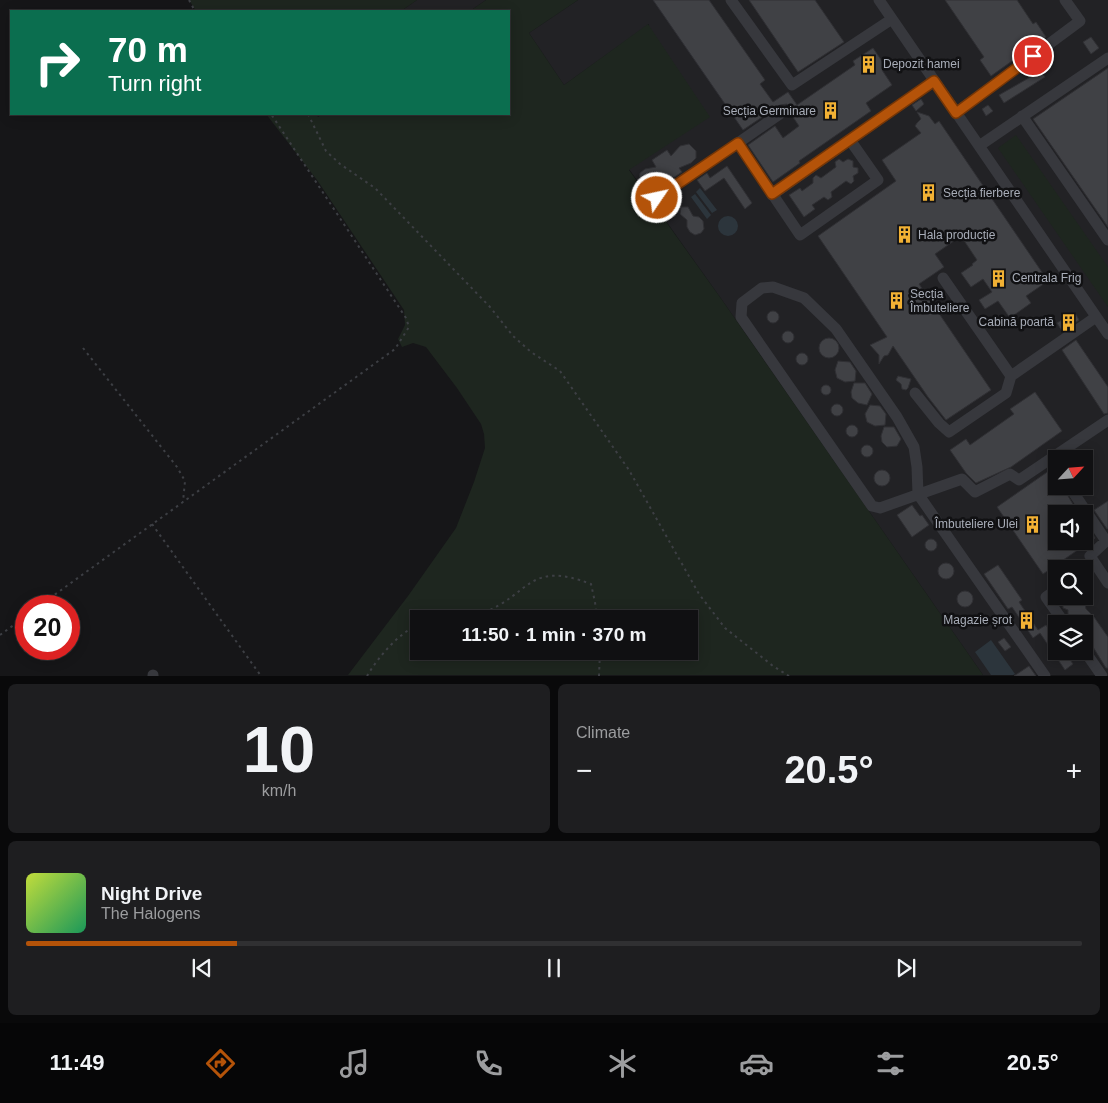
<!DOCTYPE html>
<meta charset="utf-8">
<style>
:root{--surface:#101012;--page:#1e1e20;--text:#f1f3f6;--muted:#9c9d9f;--line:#303032;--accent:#b45309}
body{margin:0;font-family:Arial,sans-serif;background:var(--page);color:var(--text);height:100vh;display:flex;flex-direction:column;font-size:19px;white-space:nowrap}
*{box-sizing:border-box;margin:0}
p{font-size:16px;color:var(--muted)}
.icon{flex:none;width:28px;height:28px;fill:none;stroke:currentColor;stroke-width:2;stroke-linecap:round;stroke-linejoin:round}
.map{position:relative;height:676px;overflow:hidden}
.panel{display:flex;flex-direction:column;gap:8px;padding:8px;background:#09090a;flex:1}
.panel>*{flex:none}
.top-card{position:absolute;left:10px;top:10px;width:500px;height:105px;border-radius:0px;box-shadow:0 2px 12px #0003,0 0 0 1px var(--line);background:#0b6e4f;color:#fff;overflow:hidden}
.needle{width:32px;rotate:64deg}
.fabs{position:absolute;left:1048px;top:450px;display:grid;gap:10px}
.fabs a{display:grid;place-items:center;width:45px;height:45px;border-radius:0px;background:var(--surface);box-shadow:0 2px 12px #0003,0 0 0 1px var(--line);font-size:25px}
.speed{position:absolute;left:15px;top:595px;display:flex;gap:10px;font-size:25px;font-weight:700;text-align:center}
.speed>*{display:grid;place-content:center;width:65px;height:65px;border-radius:50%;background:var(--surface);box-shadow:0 2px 12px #0003,0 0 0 1px var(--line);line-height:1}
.speed .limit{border:8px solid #d22;background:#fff;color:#111}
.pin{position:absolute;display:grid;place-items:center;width:42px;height:42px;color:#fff;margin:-21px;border:2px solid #fff;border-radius:50%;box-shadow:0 1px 5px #0007}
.me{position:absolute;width:55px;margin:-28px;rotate:56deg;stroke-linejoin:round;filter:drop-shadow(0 0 4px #0008)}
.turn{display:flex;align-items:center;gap:18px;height:105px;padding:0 15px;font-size:22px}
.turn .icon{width:65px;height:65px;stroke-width:2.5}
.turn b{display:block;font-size:35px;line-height:42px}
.big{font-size:38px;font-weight:700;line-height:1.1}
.panel .widget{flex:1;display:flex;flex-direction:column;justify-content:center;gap:8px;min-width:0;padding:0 18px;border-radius:8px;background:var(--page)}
.panel .dial{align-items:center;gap:0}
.dial b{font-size:65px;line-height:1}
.song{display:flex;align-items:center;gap:15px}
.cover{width:60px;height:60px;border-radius:8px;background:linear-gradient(135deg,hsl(70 70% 55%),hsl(150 70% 35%))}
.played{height:5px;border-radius:2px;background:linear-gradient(90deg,var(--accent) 20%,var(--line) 20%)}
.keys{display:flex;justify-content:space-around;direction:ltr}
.heat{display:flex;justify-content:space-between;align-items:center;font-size:28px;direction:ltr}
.panel .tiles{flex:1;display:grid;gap:8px;grid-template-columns:1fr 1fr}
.widget:last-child{grid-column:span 2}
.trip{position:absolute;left:410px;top:610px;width:288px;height:50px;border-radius:0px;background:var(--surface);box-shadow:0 2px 12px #0003,0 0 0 1px var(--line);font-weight:700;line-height:50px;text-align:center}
.tab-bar{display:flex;height:80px;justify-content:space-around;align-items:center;background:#060607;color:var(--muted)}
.tab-bar .icon{width:35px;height:35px}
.tab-bar .on{color:var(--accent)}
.tab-bar b{font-size:22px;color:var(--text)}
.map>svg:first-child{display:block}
.built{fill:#222225;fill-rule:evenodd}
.green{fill:#1e261f;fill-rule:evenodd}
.water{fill:#2c353c}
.building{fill:#404145;stroke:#303034}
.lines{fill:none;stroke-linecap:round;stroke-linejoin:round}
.path{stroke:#3d3f44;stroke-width:2;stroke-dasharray:2.5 4;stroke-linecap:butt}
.minor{stroke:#37383d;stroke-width:11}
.route-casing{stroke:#753606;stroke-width:12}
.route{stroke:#b45309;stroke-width:9}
.labels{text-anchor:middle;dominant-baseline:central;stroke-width:5;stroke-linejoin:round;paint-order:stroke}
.poi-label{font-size:12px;fill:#a8adb8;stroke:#111113;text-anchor:start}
</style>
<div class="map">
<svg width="1108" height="676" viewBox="0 0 1108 676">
<rect width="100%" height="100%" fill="#161618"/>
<!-- built -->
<path class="built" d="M417,0H486L470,11H401Z
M578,0H1108V675H983L722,300L629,169L649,24L564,85L529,33ZM1056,459H1084V486H1056ZM1056,514H1084V541H1056ZM1056,569H1084V596H1056ZM1056,624H1084V651H1056Z"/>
<!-- green -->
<path class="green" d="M189,0H417L401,11H196Z
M486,0H578L529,33L564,85L648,24L710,117L629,170L722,300L983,675H348L408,596L456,528L474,482L485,448L484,434L481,424L457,388L426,347L413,343L402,347L398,339L405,325L404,310L317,180L266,114H316L318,117L323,114H509V11H470ZM419,619H689V651H419Z
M1016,135L1108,267V307L998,148Z"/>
<!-- water -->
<path class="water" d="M700,188L717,210L712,213L696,192Z
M695,194L711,215L707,219L691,197Z
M718 226a10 10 0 1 1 20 0a10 10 0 1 1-20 0Z
M991,640L1015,674L1013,675H991L975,652Z"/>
<!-- building -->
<path class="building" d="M653,0H709L765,80L760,84L773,102L788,92L797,105L855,65L853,61L873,48L886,67L882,70L892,85L866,103L871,111L799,161L800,163L773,182L748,145L775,126L783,138L799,126L791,114L790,107L787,104L780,105L743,130Z
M749,0H815L844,42L798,72Z
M945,0H1017L1033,24L1036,22L1046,37L991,76L980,60L984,57Z
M1091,37L1099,48L1091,54L1083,42Z
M1108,68V227L1033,119Z
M1041,71L1045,77L1004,103L999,95Z
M921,99L924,104L916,111L912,105Z
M988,105L993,111L986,116L982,109Z
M917,112L929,116L935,124L939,121L1048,281L1026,296L1031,303L1010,318L998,301L985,309L979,300L992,292L983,279L971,287L961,273L973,265L972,264L977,260L961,236L935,254L944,267L919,284L991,390L946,420L928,397L893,346L888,355L884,356L879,364V355L870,345L887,337L818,236L896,181L882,160L921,133L915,126L917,123L921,119Z
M689,144L696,151V158L691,163L679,168L682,172L667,182L663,176L657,185L651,188L642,186L639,180L640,173L645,169L656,167L652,160L667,150L671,156L680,146Z
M839,159L843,162L848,159L853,161V167L858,168V173L853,176L854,181L851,184L846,181L831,192L832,197L828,200L824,197L812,205L815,209L804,217L789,195L800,188L802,191L813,183V178L816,175L821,178L836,167L835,162Z
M727,166L752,203L745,209L724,178L705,191L697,180L707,173L710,178Z
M679,192L681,198L679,203L671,201L670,199Z
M681,207H688L693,216L699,217L703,221L704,229L701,233L695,235L690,232L687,227V220L680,214Z
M767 317a6 6 0 1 1 12 0a6 6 0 1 1-12 0Z
M1075,313L1079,320L1062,331L1057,323L1068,316L1069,318Z
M782 337a6 6 0 1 1 12 0a6 6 0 1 1-12 0Z
M819 348a10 10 0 1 1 20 0a10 10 0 1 1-20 0Z
M1076,340L1108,387V413L1104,414L1062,350Z
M796 359a6 6 0 1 1 12 0a6 6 0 1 1-12 0Z
M838,361L850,362L856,371L855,381L845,382L837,378L835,370Z
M898,376L911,379L908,388L906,390L902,389L901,384L896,380Z
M854,383H865L872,394L867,405L858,403L852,398L851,392Z
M821 390a5 5 0 1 1 10 0a5 5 0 1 1-10 0Z
M1035,392L1062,431L1011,467L976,483L966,473L950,450L966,439L970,445L1014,414L1010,409Z
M831 410a6 6 0 1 1 12 0a6 6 0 1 1-12 0Z
M870,405L880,406L886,414L885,425L875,426L867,422L865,414Z
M846 431a6 6 0 1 1 12 0a6 6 0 1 1-12 0Z
M884,427H894L901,439L897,446L887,447L882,442L881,436Z
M861 451a6 6 0 1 1 12 0a6 6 0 1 1-12 0Z
M1053,468L1056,473V486H1062L1079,514H1056V541H1084V521L1095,538L1043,574L997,507Z
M874 478a8 8 0 1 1 16 0a8 8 0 1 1-16 0Z
M1108,501V528L1107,529L1094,510Z
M912,505L920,516L922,515L929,525L912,537L897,515Z
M925 545a6 6 0 1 1 12 0a6 6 0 1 1-12 0Z
M938 571a8 8 0 1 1 16 0a8 8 0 1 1-16 0Z
M998,565L1022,600L1019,602L1038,630L1046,625L1056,639V651H1064L1073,664L1065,670L1040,633L1033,638L1012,607L1008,609L984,574Z
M957 599a8 8 0 1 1 16 0a8 8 0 1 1-16 0Z
M1072,596H1080L1081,601L1085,604L1086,609L1094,617L1108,637V668H1106L1093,647L1084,638V624H1073V618L1068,614V610L1063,608V602Z
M1004,638L1011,647L1005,651L998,642Z
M1029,666L1036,676H1014Z"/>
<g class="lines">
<!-- path -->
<path class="path" d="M189,0L195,11
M308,114L326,151L340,164L375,188L490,307L513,336L531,352L560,371L629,470L699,594L725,628L773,666L789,676
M83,348L177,467L185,481L183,502
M152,524L261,676
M39,606L395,349L409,327L406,318L271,114
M433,619C449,614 468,619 483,613C531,594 528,560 591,584L595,602L597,619
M0,635L26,616
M367,676C379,656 398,634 419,624
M599,676L600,651"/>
<!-- minor -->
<path class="minor" d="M731,0L792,85L892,19
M879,0L1108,334
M956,113L1080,21L1065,0
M1022,116L1108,240
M738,143L784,111
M979,146L1108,58
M772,195L934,81
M657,198L738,143L800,235L878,180L850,140
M943,278L1011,376L1096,317
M915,393L939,423L949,432L1006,393L1011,376
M1069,486L1106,541L1090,556L1108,583
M1084,571L1095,564
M1056,590L1046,597L1065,624
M1084,650L1102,676
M153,675V676
M1045,676L918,494L917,467L914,447L897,417L836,329L804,298L773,287L762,288L742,303L741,317L872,506L880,508L962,479L975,492L1010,474L1019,480L1108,420"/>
</g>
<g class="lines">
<defs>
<path id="route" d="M657,198L738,143L772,194L934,81L956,113L1033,56"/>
</defs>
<!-- route casing -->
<use href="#route" class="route-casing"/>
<!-- route -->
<use href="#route" class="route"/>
</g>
<!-- icons -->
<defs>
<symbol id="building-bare" viewBox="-9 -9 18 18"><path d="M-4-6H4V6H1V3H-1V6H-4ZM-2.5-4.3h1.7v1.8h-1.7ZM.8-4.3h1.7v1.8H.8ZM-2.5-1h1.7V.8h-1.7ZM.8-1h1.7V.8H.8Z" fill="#f2b134" stroke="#111113" stroke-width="2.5" paint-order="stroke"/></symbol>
</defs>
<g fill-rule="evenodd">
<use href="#building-bare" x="856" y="52" width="25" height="25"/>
<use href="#building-bare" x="818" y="98" width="25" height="25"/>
<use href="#building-bare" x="916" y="180" width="25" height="25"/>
<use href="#building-bare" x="892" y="222" width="25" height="25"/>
<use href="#building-bare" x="986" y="266" width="25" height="25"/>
<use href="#building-bare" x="884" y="288" width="25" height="25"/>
<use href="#building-bare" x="1056" y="310" width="25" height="25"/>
<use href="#building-bare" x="1020" y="512" width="25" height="25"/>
<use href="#building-bare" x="1014" y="608" width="25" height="25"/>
</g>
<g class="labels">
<!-- poi labels -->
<g class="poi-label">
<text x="883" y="64">Depozit hamei</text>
<text x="816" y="111" text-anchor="end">Secția Germinare</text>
<text x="943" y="193">Secția fierbere</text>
<text x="918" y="235">Hala producție</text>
<text x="1012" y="278">Centrala Frig</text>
<text x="910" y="294">Secția<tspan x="910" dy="14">Îmbuteliere</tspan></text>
<text x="1054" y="322" text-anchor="end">Cabină poartă</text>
<text x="1018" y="524" text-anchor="end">Îmbuteliere Ulei</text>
<text x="1012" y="620" text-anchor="end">Magazie șrot</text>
</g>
</g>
</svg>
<div class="fabs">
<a><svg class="needle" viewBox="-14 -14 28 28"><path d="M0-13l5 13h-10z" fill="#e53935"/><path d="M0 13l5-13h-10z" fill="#9c9d9f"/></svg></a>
<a><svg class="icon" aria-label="sound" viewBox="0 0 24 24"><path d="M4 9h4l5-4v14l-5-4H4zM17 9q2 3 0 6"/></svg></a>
<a><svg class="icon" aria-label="search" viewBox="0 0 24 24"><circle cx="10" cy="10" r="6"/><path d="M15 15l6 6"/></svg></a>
<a><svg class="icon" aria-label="layers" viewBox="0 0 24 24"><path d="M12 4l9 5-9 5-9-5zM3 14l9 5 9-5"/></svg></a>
</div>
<div class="speed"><div class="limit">20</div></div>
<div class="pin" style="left:1033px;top:56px;background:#d93025"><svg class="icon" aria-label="arrive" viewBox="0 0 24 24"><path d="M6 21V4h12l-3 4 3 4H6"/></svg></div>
<svg class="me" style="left:657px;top:198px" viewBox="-20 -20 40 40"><circle r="17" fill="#b45309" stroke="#fff" stroke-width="3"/><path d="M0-11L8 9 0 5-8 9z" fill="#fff"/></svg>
<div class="trip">11:50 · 1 min · 370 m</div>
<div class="top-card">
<div class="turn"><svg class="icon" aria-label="right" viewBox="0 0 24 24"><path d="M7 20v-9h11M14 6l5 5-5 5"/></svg><div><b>70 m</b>Turn right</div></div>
</div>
</div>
<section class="panel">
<div class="tiles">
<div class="widget dial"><b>10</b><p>km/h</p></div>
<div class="widget"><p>Climate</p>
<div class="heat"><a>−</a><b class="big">20.5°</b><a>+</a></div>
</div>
<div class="widget">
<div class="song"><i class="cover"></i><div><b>Night Drive</b><p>The Halogens</p></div></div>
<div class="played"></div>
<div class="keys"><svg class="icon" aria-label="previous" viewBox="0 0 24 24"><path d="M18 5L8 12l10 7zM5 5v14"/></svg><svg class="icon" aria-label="pause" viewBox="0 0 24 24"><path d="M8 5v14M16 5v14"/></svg><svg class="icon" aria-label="next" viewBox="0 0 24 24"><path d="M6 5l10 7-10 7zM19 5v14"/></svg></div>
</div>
</div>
</section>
<nav class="tab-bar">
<b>11:49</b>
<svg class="icon on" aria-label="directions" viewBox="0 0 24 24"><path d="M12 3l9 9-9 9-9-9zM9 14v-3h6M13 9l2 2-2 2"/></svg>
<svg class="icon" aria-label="music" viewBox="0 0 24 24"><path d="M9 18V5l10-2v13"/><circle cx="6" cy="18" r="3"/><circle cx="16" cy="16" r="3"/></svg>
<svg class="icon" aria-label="phone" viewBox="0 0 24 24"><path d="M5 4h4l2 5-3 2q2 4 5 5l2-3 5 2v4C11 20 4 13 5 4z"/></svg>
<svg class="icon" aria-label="climate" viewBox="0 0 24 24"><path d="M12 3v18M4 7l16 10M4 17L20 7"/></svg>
<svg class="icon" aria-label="car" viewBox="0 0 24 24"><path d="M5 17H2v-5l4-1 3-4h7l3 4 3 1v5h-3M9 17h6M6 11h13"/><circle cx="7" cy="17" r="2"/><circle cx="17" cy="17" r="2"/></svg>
<svg class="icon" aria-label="filters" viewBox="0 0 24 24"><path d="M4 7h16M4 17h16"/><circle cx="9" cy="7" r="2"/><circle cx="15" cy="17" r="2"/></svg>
<b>20.5°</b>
</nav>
